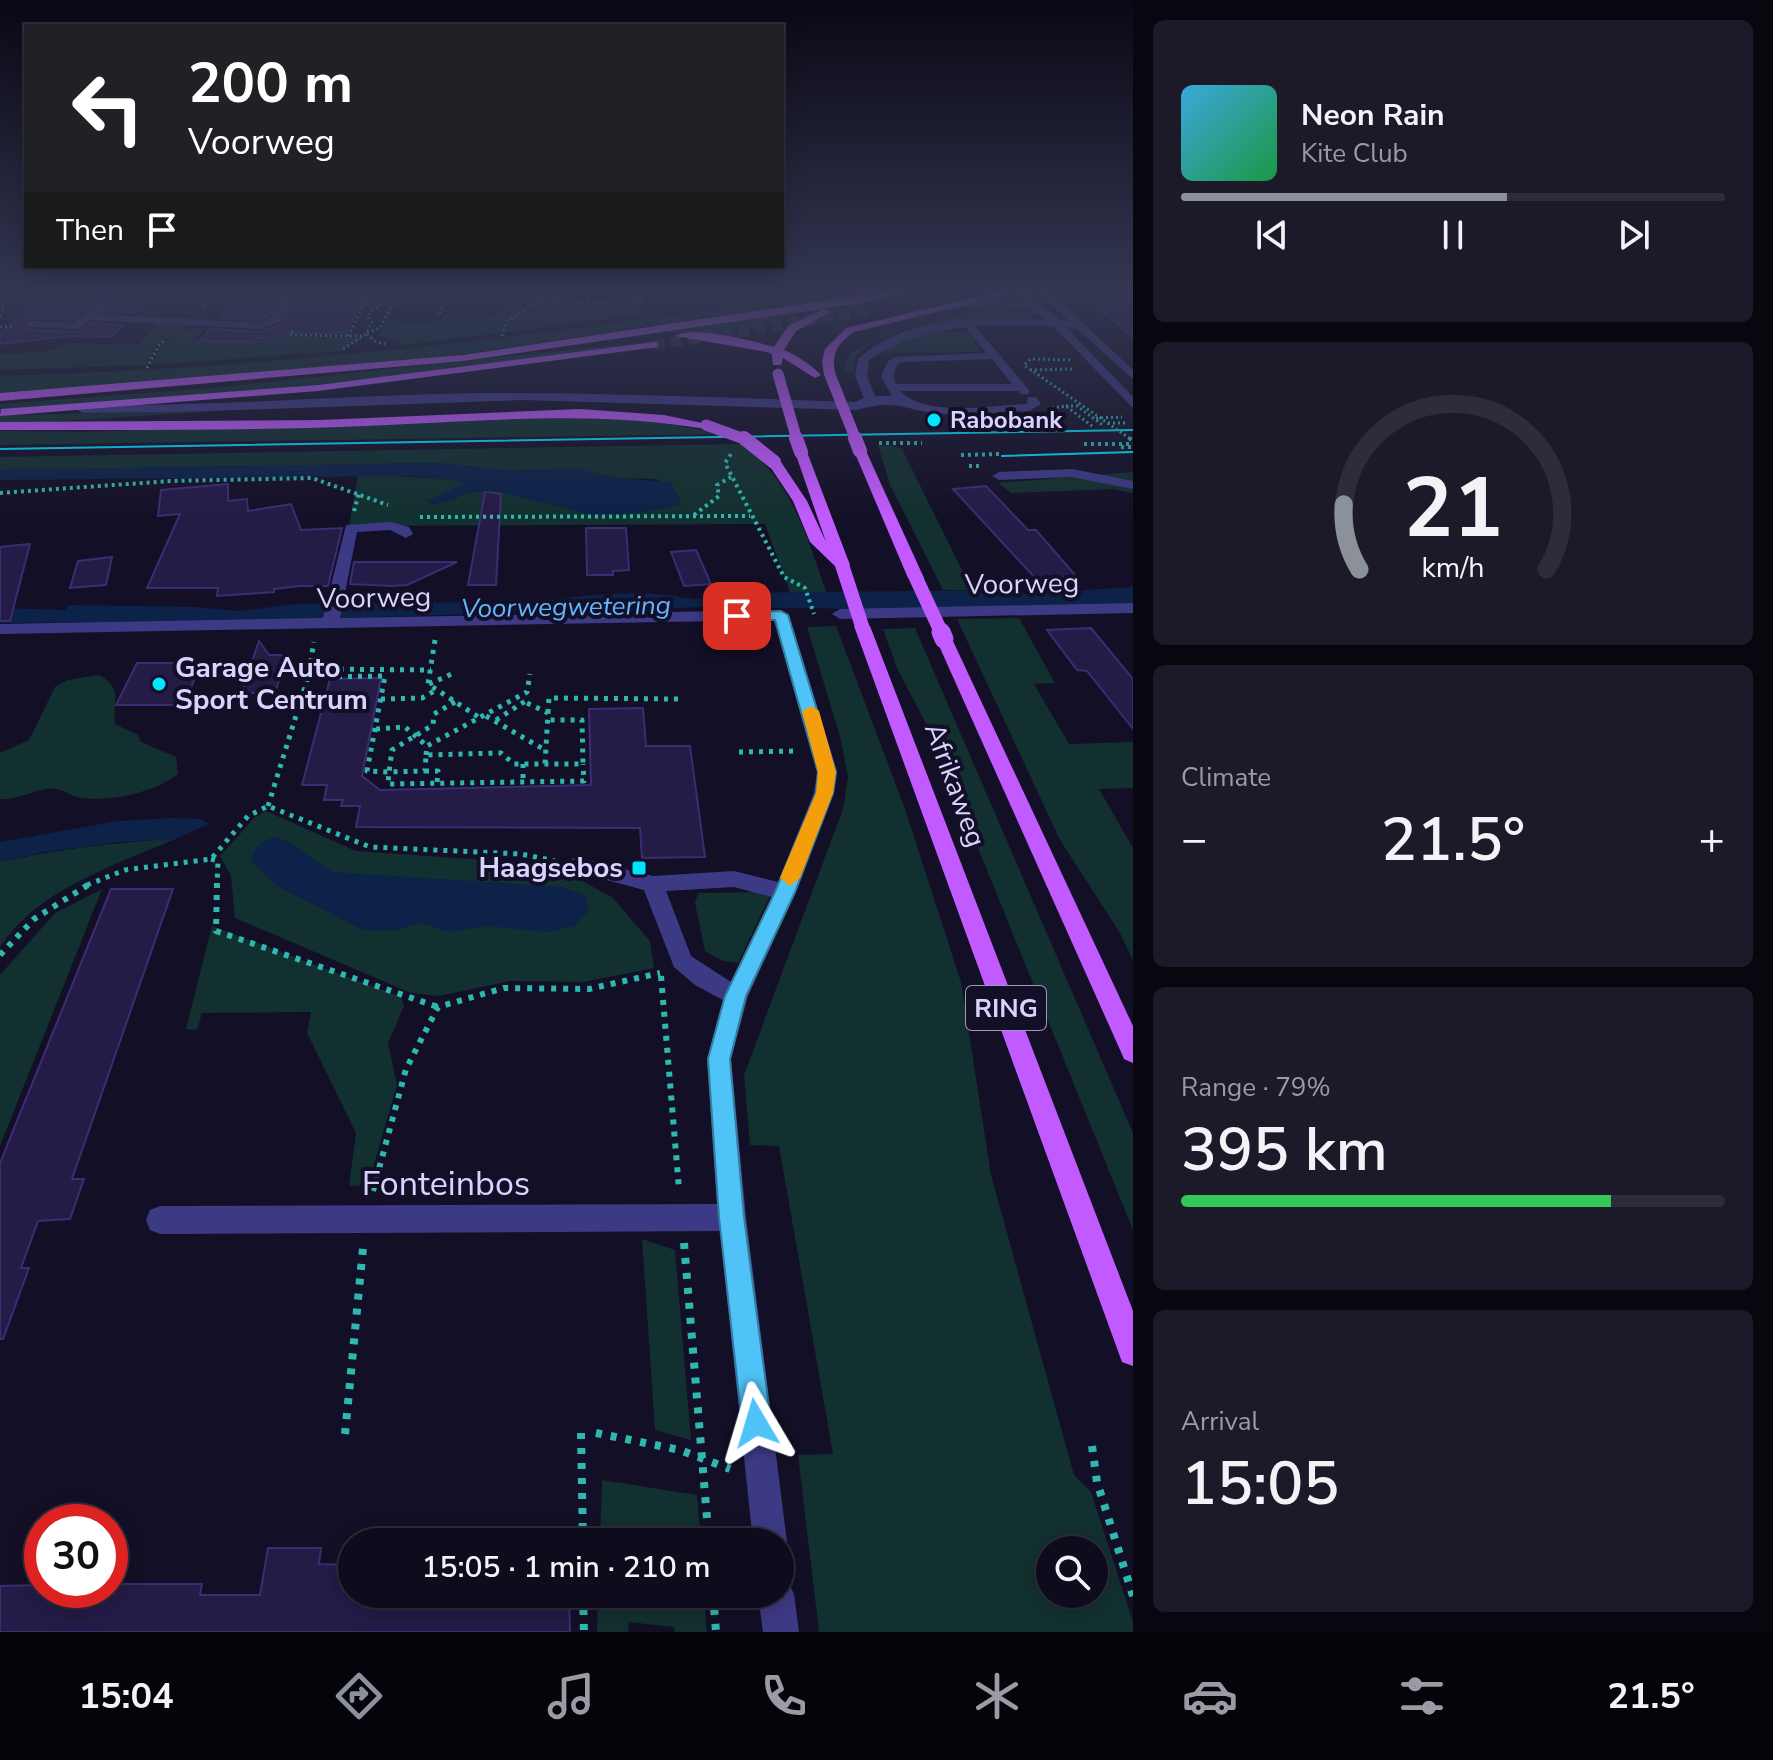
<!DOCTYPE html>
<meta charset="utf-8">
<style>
:root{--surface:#0e0b1c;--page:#1c1929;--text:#f1f3f6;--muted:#9b9ba3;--line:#2e2b3b;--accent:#8c9099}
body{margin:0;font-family:"Nunito Sans",sans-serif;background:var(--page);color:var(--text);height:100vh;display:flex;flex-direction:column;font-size:30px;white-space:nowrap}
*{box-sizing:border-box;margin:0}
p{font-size:26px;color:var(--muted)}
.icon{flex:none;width:44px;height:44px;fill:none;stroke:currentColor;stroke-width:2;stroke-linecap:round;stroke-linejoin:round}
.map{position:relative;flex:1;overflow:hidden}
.sheet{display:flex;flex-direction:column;gap:20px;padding:20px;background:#08060f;width:640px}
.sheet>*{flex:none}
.banner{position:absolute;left:24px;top:24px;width:760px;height:244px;border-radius:0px;box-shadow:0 4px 20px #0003,0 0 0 2px var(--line);background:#202124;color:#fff;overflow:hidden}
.fabs{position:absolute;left:1036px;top:1536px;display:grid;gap:16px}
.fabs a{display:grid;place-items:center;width:72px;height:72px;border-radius:50%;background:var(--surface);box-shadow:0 4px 20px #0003,0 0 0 2px var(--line);font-size:40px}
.speed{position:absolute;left:24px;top:1504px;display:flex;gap:16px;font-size:40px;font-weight:700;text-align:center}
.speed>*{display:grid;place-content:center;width:104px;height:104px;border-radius:50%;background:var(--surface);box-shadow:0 4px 20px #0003,0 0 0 2px var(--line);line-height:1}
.speed .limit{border:12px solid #d22;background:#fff;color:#111}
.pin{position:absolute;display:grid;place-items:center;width:68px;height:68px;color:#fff;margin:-34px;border-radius:16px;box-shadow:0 4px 12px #0006}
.me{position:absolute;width:88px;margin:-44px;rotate:353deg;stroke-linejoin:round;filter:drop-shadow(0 0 6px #0008)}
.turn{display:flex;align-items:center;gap:28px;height:168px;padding:0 32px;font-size:36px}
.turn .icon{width:104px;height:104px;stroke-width:2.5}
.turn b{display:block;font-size:56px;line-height:68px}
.then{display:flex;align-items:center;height:76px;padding:0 32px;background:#0003;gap:16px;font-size:30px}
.big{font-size:60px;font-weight:600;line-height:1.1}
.sheet .widget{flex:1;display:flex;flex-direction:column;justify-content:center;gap:12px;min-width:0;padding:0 28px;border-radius:12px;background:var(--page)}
.sheet .dial{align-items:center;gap:0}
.dial svg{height:208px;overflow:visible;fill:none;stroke:var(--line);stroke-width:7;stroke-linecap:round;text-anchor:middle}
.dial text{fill:var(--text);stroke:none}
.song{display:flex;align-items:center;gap:24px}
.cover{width:96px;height:96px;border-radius:12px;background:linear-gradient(135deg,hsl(200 70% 55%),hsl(140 70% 35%))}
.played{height:8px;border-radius:4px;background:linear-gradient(90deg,var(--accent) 60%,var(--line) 60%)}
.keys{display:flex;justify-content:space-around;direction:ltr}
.heat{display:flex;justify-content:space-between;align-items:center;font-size:44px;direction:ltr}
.charge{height:12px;border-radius:6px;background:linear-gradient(90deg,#34c759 79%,var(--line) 0)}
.trip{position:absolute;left:338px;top:1528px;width:456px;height:80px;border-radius:40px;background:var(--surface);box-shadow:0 4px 20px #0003,0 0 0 2px var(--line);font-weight:600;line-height:80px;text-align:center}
.tabs{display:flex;height:128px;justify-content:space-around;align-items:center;background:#06040b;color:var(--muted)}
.tabs .icon{width:56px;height:56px}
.tabs .selected{color:var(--accent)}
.tabs b{font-size:36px;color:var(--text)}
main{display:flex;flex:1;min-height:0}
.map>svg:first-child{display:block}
.green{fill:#12302f;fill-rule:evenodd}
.water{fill:#0c2248}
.building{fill:#241b47;stroke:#3b2d73;stroke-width:2}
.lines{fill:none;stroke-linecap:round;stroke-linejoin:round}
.major-tunnel{stroke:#312d47;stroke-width:11;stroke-dasharray:11 6;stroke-linecap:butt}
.path-far4{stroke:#2fb8b0;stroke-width:3;stroke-dasharray:2 3;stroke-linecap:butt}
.path-far3{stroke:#2fb8b0;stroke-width:4;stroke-dasharray:3 4;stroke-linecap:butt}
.path-far2{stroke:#2fb8b0;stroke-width:5;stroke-dasharray:4 6;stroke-linecap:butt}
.path-far1{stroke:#2fb8b0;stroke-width:6;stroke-dasharray:5 7;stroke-linecap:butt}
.path{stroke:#2fb8b0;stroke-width:8;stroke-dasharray:6 9;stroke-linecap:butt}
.minor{fill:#3d3a85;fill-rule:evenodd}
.major{fill:#c25bff;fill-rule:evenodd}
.tram{stroke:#00e5ff;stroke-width:2}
.path-bridge-far1{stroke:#2fb8b0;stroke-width:3;stroke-dasharray:2 3;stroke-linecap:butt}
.path-bridge{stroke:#2fb8b0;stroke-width:4;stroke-dasharray:3 4;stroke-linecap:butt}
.major-bridge-far2{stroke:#c25bff;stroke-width:11}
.major-bridge-far1{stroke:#c25bff;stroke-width:14}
.major-bridge{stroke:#c25bff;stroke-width:19}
.route{fill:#4fc3f7;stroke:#337fa1;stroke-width:2}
.slow{fill:#f59e0b}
.poi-dot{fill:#00e5ff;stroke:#130f26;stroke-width:3}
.labels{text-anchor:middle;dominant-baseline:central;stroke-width:8;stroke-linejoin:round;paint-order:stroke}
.far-poi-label{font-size:24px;font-weight:bold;fill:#d9d4ff;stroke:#130f26;text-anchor:start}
.far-water-label{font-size:26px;font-style:italic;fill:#62b6ff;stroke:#130f26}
.shield{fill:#130f26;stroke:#9e99be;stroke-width:2}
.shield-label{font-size:26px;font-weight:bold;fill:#d9d4ff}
.street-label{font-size:28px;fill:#d9d4ff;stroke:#130f26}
.poi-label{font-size:28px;font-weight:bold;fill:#d9d4ff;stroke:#130f26;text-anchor:start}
.near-street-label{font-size:34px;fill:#d9d4ff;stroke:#130f26}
</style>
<main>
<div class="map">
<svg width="1133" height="1632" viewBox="0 0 1133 1632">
<rect width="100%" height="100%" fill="#130f26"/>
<!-- green -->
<path class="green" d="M530,290H576L574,300L577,301L637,302L636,315L405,345L377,335L389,322L436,323L446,314L497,315L504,300H527Z
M847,290H878L445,357L0,394V376C285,368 566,334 847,290Z
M1001,306H1012L1034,314C1020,327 975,320 955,322C919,324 884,331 856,355L853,372L843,371L850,354L886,333Z
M795,312L773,324L710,334L665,333Z
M161,321L187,327L185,332L158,342L147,365L0,370V354L46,352L70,343L138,345Z
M197,327L203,330L191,341L282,340L285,337L363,338L340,351L151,365L163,343Z
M939,331L969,333L979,348L977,352L884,353C896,338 920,335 939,331Z
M671,339C448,372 225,398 0,411V404L212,388Z
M219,411L45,422H0V415Z
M527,418L645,420L725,434L0,445V431L82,432Z
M744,444C793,487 806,532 826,592H790L765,524L349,526L358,474L448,479L466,484L427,501L434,505L472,492L492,490L593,515L642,512L681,504L657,479L616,478L578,469L510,471L437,463L0,470V457Z
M878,445L894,446L902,449L972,590H943L890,485Z
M1133,472V493L1113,489L1011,493L998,483Z
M1019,618L1055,683L1034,684L1069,744L1133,742V788L1099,789L1133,848V960L1120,933L1060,840L957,619Z
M836,626L905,809L961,982L991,1175L1074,1475L1091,1492L1133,1622V1632H819L798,1455L833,1454L779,1146L750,1145L744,1075L843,809L848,777L841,740L807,627ZM1050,1550H1094V1594H1050Z
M915,628L1133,1133V1230L933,737L897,668L883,629Z
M99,675C124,689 112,700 115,724L138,735L141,742L176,757L178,774C153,793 111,802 80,798C72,796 64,790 56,789C37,787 19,801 0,799V753L29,740L55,687L68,680Z
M266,811L356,851L529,863L571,875L612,897L650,941L654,968L583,982L510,981L439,996L411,993L235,918L231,876L220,856L255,817Z
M175,839C114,866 38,889 0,947V862C58,849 116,842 175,839Z
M102,889L0,1146V975L55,913Z
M772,892L738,963L723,961L705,951L695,903L698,893Z
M212,926L401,997L404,1006L388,1043L397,1085L368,1185L349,1186L356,1133L307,1033L311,1012L202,1013L197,1030L186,1029Z
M642,1239L675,1250L691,1440L655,1430Z
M602,1480L697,1495L701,1542H600Z
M598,1594H704L707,1632H675L674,1627L629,1622L628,1632H597Z"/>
<!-- water -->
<path class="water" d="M437,463L510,471L578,469L616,478L670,482L682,504L642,512L593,515L492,490L472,492L434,505L427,501L465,484L448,479L407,476L0,480V470Z
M1133,587V603L874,609L709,607L239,621L0,623V608L65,610L69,605L197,607L239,611L295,604L500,602L502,605C552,601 605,590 657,594C676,595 709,606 725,593L1020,590L1024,594Z
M174,818L201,819L209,824L175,839L119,842L45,852L0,862V842L118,821Z
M275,837L291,843L332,872L562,887L585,895L589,910L575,926L547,932L488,926L448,932L421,923L392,931L363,930L277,886L251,860C254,847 263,841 275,837Z"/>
<!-- building -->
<path class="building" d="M51,290H105L74,320L30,318L22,323L23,327L30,330L78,332L91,323L123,325L111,337L68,336L0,344V334Z
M124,290H157L134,313L103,311Z
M240,292L283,293L269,316L258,320L219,318Z
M298,296L364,298L346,332L285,334L282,339L256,338L254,342L200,341L210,329L260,332L280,325Z
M1087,296H1133V337L1113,320Z
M228,484V501L247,499L248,511L291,504L301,530L342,528L328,586H300L274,589V592L217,596L218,588H147L180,514L158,516L161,490Z
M986,486L1028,530H1036L1076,576L1037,580L953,489Z
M485,492L501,494L496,585H468Z
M586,528H626L629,570L613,571V575H587Z
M30,544L10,621H0V547Z
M696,550L711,584L684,586L671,552Z
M112,557L106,585L70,588L78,561Z
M354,562H457L407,585L391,586L350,584Z
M1091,628L1133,679V729L1087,671L1077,670L1047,630Z
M259,641L269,655H287L275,693H241Z
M137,663H201L184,705H116Z
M381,678L362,776L380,790L591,785L589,709L643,708L646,746H690L705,857L642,858L640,828L356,827L360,806H341L343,800H324L327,785H302L330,679Z
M111,889H173L72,1179H84L70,1219L38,1221L21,1268H29L3,1339H0V1163Z
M268,1548H321L319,1564L352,1565V1594H569L570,1632H0V1586L42,1585V1590H110V1584H202L200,1595H260Z"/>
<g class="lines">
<!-- major-tunnel -->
<path class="major-tunnel" d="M654,345L872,310"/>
<!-- path-far4 -->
<path class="path-far4" d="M400,290L449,293L438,317
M544,290L548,294L539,301L619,303
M28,292L83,293
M574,293L575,290
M371,294L395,292L381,290
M2,304L30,291
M203,307L217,290
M0,317L4,308L1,304
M0,327L13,326
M293,331L290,335L362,336
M367,333L380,328L399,292
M367,334L376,342L386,344
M348,336L368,297H358
M502,336L506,322L539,301
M343,349L366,334L372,322L368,318L371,311L378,308L382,300L366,290
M147,368L160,343L165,341
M1030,370L1072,369
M1066,406H1077L1104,426
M1052,408L1066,406L1092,426
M1096,418L1122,417
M1108,423H1128"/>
<!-- path-far3 -->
<path class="path-far3" d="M879,443H922
M1084,444H1133
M1121,447H1133
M731,454L725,463L784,577L805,588L814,614
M961,455L1000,454
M969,466H983
M0,493L170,481L312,478L388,505
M354,511L359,493
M694,515L719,496L717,485L731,477
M420,517L750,516"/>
<!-- path-far2 -->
<path class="path-far2" d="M435,640L428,684L480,718
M310,669L431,670
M308,677L385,676L367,771L389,772L388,784L584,781L583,764
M429,684L454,673
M381,699L422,698L436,690
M455,702L434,714L433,725L392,750L389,772L425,771L426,755L501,753L514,764H583L582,720H548
M527,703L548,713L545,764
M548,713L549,698L680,699
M486,716L545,750
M496,720L527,700
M376,729L405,727L427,746
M739,752L798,751
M426,755L427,746L527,692L530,674
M523,764V782
M425,771H438L437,783
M268,806L308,677L314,642
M211,859L218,861L217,885
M87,885L125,870L211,859L248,816L268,806L370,847L521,854L555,861"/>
<!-- path-far1 -->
<path class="path-far1" d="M217,883L216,931L438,1007
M0,955L34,919L91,883
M661,976L679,1189
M373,1191L406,1069L438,1007L504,988L589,989L660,973"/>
<!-- path -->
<path class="path" d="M684,1243L709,1542
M581,1433L583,1542
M596,1433L680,1450L730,1469
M345,1434L363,1248
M1092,1446L1097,1482L1133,1596
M583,1594L584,1632
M713,1594L716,1632"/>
<!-- minor -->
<path class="minor" d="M110,290H121L96,314L259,323L271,318L288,290H298L279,322L260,329L90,320L78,329L30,327L25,324L30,321L75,323Z
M301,290H347V291L342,294Z
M635,290H645L642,305L633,303Z
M1014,290H1025L1059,320L1069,321L1037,290H1048L1133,370V379L1076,328L1066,327L1133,397V408L1053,326H975L1029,390V394H1021L1018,391H900C927,418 992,405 1027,404L1028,397H1036L1041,404L1029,411C1002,412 975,415 948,414C908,413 899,397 857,410L523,400L180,412L82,413L76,409L82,405C214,407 346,395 478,393C604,392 730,398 855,402L864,398L855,376L858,359C905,315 986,317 1046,320C1024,300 980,306 953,308L948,305L990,299L1030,305ZM965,327L986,353L895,357L888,361L881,376L892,396H875L867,376L869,360C899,340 929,332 965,327ZM992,359L1012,384H896L893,376L897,365L901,362Z
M1072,469L1133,481V489L1072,477L999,480L992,476L999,472Z
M391,522L409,527L413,534L406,538L390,530L357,532L340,618L781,610L789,615L837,772L834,793L796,892L748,996L731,1059L746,1217L787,1542L780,1555V1542H753L720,1231L160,1234L150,1230L146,1220L150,1210L160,1206L717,1204L707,1059L723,1000L695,985L674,967L644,890L569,870L566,865L569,860L576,857L653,876L734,871L778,882L814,793L817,772L774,620L0,634V624L323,618L346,525ZM734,887L772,897L731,982L691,956L666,891Z
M1133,603V613L840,619L832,614L840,609Z
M780,1578L788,1582L794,1594L799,1632H763L758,1594H780Z"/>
<!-- major -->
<path class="major" d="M894,290H914L870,302L463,361L0,401V393L463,355Z
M1006,290H1026L854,332C837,344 830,355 836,375L830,378L824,375L822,361L825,349L846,328Z
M823,309L832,311L796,331L784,350C798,356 810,364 821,375L815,378L783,358L781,365H773L772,354L767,352L675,336C693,325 753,341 774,347L788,326Z
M654,342L658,343V347L318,391L0,416L1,409L318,385Z
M580,409L664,415L712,425L706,429C592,410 480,421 366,426C244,431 122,430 0,430V422L320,420Z
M801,448L807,452L850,565L847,568H837L810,542L793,501L767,462L779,459L807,501L826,542L795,452Z
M855,448L866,451L924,578L921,581H911L908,578L854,451Z
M862,621L870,626L1133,1311V1366L1122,1362L1118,1351L854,626Z
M944,634L952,639L1133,1026V1063L1124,1059L1121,1052L936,639Z"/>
<!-- tram -->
<path class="tram" d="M0,449L1133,430
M1002,456L1133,452"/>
<!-- path-bridge-far1 -->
<path class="path-bridge-far1" d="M1070,360L1031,359L1024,365L1132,440"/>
<!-- path-bridge -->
<path class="path-bridge" d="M1129,438L1133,441"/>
<!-- major-bridge-far2 -->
<path class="major-bridge-far2" d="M778,374L797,440
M830,375L856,440
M706,425L747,440"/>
<!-- major-bridge-far1 -->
<path class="major-bridge-far1" d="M744,438L774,462
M796,438L801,452
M855,438L860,451
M842,565L862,626
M916,578L942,634"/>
<!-- major-bridge -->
<path class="major-bridge" d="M941,632L944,639"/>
</g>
<!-- sky -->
<linearGradient id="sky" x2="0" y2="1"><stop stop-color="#0a0815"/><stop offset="0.56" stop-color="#333752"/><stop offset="1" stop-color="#333752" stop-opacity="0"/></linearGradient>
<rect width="1133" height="519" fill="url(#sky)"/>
<!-- route -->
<path class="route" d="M781,611L788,615L836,772L833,793L795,892L746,996L730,1059L744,1217L771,1423L767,1434L756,1438L746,1434L742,1423L719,1217L708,1059L725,996L775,892L816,793L818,772L775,620H737L730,616L737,612Z"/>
<!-- slow -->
<path class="slow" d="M811,706L819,711L836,772L833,793L800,878L790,886L780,878L816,793L818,772L802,711Z"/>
<!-- markers -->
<g class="poi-dot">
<circle cx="934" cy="420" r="8"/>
<circle cx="159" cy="684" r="8"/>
<rect x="631" y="860" width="16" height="16" rx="4"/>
</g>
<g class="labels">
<!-- far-poi labels -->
<g class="far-poi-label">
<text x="950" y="420">Rabobank</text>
</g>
<!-- far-water labels -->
<g class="far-water-label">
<text transform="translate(566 607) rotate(-1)">Voorwegwetering</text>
</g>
<!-- shield labels -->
<rect class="shield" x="966" y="986" width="80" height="44" rx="6"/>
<g class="shield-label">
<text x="1006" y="1008">RING</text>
</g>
<!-- street labels -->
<g class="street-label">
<text transform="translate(1022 584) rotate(-1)">Voorweg</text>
<text transform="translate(374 598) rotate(-1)">Voorweg</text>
<text transform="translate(955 785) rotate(70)">Afrikaweg</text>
</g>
<!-- poi labels -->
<g class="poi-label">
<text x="175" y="668">Garage Auto<tspan x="175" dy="32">Sport Centrum</tspan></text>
<text x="623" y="868" text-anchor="end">Haagsebos</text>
</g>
<!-- near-street labels -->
<g class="near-street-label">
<text x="446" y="1184">Fonteinbos</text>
</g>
</g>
</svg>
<div class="fabs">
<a><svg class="icon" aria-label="search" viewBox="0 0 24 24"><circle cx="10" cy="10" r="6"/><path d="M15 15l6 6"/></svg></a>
</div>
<div class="speed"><div class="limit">30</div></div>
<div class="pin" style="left:737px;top:616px;background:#d93025"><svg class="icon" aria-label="arrive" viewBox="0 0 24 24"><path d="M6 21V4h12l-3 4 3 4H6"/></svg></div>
<svg class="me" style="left:756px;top:1423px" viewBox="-20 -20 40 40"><path d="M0-17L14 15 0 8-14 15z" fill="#4fc3f7" stroke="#fff" stroke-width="4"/></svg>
<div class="trip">15:05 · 1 min · 210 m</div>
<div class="banner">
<div class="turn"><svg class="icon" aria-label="left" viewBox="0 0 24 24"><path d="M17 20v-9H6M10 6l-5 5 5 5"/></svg><div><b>200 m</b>Voorweg</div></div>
<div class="then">Then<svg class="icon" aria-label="arrive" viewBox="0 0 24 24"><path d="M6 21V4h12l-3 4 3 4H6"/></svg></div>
</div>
</div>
<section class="sheet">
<div class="widget">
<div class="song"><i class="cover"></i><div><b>Neon Rain</b><p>Kite Club</p></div></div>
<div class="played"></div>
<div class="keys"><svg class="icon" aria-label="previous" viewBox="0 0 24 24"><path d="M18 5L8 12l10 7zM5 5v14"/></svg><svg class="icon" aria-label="pause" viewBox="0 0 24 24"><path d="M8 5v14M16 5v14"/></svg><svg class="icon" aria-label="next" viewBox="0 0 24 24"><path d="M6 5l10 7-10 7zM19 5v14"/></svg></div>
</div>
<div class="widget dial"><svg viewBox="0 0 100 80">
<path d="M14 69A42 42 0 1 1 86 69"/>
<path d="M14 69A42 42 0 0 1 8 44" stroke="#8c9099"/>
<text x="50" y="56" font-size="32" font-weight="700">21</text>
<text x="50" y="72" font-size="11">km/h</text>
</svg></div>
<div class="widget"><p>Climate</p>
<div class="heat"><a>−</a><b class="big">21.5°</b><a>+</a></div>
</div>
<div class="widget"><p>Range · 79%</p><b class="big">395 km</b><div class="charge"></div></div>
<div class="widget"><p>Arrival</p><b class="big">15:05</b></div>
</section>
</main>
<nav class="tabs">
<b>15:04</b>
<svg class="icon selected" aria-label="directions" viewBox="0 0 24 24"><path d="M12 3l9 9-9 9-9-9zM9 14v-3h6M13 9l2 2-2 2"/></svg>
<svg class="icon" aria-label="music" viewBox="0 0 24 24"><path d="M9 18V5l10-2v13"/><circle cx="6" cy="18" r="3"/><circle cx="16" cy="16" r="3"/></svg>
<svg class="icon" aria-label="phone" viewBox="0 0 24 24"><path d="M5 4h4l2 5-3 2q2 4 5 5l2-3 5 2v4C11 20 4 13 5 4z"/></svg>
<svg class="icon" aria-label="climate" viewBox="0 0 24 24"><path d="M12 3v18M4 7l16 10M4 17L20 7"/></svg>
<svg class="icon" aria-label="car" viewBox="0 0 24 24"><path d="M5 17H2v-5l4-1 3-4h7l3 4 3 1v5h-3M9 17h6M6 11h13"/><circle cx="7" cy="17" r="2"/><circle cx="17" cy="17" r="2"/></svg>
<svg class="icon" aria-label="filters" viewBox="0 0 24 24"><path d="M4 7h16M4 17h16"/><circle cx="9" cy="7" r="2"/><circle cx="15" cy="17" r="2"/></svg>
<b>21.5°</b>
</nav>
